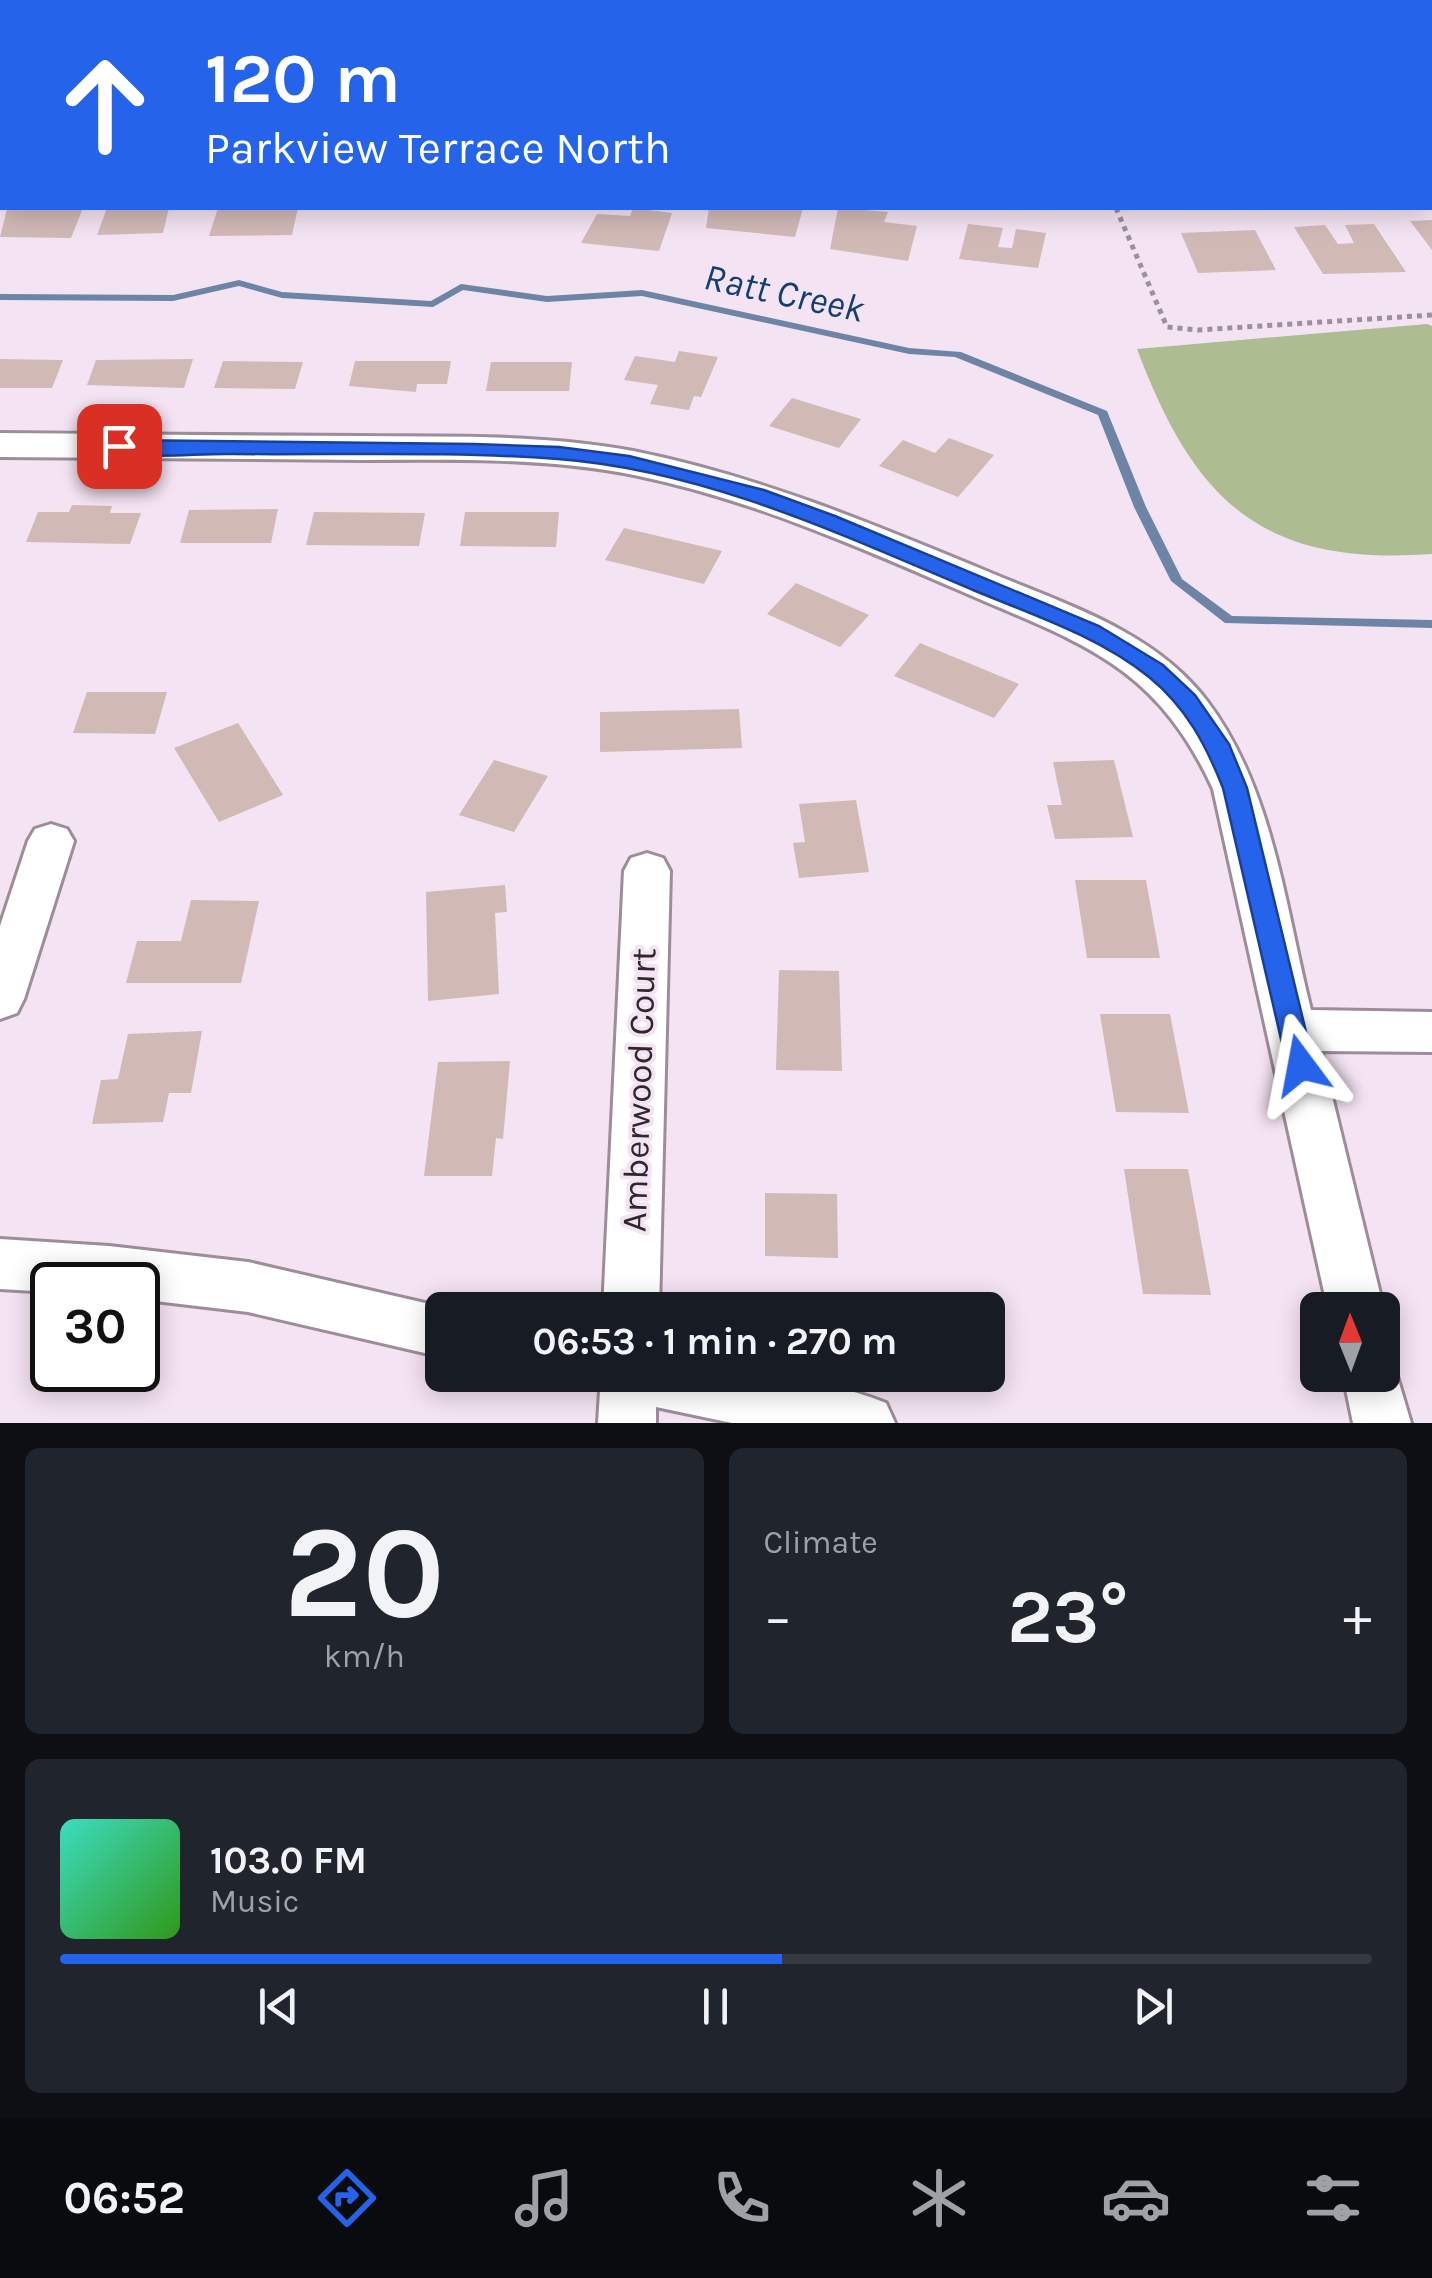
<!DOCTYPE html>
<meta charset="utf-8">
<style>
:root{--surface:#171b24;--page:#20242c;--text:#f1f3f6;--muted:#9ea1a6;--line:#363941;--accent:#2563eb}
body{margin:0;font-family:Karla,sans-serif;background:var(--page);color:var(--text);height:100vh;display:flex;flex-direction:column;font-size:38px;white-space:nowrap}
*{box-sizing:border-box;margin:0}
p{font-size:32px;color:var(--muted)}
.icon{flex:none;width:55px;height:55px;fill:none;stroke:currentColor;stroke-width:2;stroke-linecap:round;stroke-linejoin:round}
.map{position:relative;height:1423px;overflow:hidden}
.panel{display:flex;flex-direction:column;gap:25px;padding:25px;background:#0d0f14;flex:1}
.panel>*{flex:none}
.banner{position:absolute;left:0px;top:0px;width:1432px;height:210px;box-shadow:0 5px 25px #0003;background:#2563eb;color:#fff;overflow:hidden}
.needle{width:65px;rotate:359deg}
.buttons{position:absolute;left:1300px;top:1292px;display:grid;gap:20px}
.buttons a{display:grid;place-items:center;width:100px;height:100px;border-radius:15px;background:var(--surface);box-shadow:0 5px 25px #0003;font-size:50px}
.speed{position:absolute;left:30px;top:1262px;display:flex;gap:20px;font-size:50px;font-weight:700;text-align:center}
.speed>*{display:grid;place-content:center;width:130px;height:130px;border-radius:50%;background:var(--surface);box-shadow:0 5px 25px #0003;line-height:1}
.speed .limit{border:5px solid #111;border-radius:15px;background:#fff;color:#111}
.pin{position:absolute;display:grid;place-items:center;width:85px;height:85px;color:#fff;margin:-42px;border-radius:20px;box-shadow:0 5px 15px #0006}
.me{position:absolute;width:110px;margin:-55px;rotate:347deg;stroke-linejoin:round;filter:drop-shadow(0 0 8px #0008)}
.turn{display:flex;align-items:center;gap:35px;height:210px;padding:0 40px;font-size:45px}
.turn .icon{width:130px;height:130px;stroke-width:2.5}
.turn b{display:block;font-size:70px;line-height:85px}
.big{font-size:75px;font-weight:700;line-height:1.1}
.panel .tile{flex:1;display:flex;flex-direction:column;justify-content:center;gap:15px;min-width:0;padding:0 35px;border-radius:15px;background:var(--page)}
.panel .dial{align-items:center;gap:0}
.dial b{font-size:130px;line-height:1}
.song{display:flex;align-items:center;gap:30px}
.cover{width:120px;height:120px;border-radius:15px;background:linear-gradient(135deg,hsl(170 70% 55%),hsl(110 70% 35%))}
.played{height:10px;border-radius:5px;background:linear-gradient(90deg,var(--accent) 55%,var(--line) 55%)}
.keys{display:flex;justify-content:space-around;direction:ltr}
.heat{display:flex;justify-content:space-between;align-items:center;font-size:55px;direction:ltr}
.panel .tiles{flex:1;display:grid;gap:25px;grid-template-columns:1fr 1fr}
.tile:last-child{grid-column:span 2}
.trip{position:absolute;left:425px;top:1292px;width:580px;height:100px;border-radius:15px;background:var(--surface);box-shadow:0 5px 25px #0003;font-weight:700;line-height:100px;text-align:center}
.tab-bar{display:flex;height:160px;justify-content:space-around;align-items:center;background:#090b0e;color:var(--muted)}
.tab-bar .icon{width:70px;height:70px}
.tab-bar .current{color:var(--accent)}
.tab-bar b{font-size:45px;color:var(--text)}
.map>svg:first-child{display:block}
.green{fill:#aebd91}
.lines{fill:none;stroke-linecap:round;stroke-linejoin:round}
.stream{fill:#6e84a6;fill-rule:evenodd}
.building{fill:#d1b9b6}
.minor-casing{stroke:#9d8d9b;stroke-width:6}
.path{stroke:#9c909b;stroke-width:5;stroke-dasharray:5 5;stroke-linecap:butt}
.minor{fill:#fff;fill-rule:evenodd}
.route{fill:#2563eb;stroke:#184099;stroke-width:2.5}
.labels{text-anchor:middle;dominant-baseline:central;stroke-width:8;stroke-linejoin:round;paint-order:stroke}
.street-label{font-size:35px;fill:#2e282e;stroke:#f4e3f2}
.water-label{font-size:38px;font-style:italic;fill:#113e75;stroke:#f4e3f2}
</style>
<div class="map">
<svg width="1432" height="1423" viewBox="0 0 1432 1423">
<rect width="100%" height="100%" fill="#f4e3f2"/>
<!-- green -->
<path class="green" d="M1427,324L1432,326V554C1262,566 1195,503 1137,349Z"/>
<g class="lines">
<!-- stream -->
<path class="stream" d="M239,280L282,292L431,301L461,284L547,296L642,290L909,348L961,352L1107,411L1146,507L1182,579L1232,616L1432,620V628L1225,623L1171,581L1134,507L1098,415L955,357L909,354L642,296L547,302L463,290L433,307L282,298L239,286L173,301L0,300V294L173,295Z"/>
</g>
<!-- building -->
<path class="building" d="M41,208H83L71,238L0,237L7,209Z
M107,208H169L163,233L97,235Z
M218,208H298L292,235L209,236Z
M633,208L672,213L659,251L581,243L597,214L630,216Z
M709,208H803L795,237L706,228Z
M838,208L888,212L884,222L917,226L908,261L830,249Z
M1432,220V250L1410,221Z
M968,224L1003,228L998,247L1012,248L1016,229L1046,233L1038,268L959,259Z
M1374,224L1406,272L1323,274L1294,227L1325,225L1338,244L1354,243L1345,225Z
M1255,230L1276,270L1198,273L1181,233Z
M679,351L718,357L701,397L694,396L689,410L650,404L658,385L624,380L635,356L675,362Z
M0,359L63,360L52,388H0Z
M193,359L184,388L87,385L96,360Z
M223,361L303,362L295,389L214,388Z
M355,361H451L447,384H417L416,392L349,386Z
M491,362H572L569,391H486Z
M792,398L861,419L839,448L769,426Z
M949,438L994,455L958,497L879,466L903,440L935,453Z
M72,505L112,506L110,513H141L130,544L26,542L38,512H69Z
M278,509L271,543H180L189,510Z
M314,512L425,513L419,546L306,545Z
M465,512H559L556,547L460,546Z
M624,528L722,551L704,584L605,560Z
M796,583L869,615L840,647L767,614Z
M920,643L1019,684L994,718L894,676Z
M87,692H167L155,734L73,733Z
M739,709L742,748L600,752V712Z
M238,723L283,795L219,822L174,748Z
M494,760L548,776L514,832L459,815Z
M1114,760L1133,837L1055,839L1047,805H1062L1053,762Z
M856,800L869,872L799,878L793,843L805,842L799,804Z
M1075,880H1146L1160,958H1087Z
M505,885L507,912L495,913L499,994L428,1001L426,892Z
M191,900L259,901L241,983H126L137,941H181Z
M779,970L839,971L842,1071L776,1070Z
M1100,1014H1170L1189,1113L1116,1112Z
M202,1031L191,1093H169L163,1122L92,1124L101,1080L118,1079L128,1034Z
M510,1061L503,1139L496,1138L492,1176H424L438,1062Z
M1124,1169H1188L1211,1295L1143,1294Z
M765,1193L837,1194L838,1258L765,1256Z"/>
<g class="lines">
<defs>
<path id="minor" d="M291,0H319V2H292Z
M641,0H669V2H642Z
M1000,0H1028V2H1001Z
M1364,0H1392L1393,2H1366Z
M1430,80L1432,81V101L1430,100Z
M0,153H2V171H0Z
M1430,167H1432V185H1430Z
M0,433C120,434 241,436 361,436C451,437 543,434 633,451C759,476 878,526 996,575C1071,606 1157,634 1207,701C1273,788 1285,906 1311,1010L1432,1012V1052L1321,1051L1384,1310L1382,1312L1328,1310L1213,789C1155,663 1080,643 961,591C855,545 747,498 634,475C545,457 453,460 363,460C242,459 121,458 0,457Z
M51,824L67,829L74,841L24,999L17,1013L0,1019V926L28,841L35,829Z
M647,853L663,858L670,871L659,1310H603L624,871L631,858Z
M0,1239L109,1246L248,1262L455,1310H442V1357L248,1312L138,1299V1285H52V1292L0,1289Z
M1382,1353L1391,1356L1411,1423H1353L1343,1375H1382Z
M601,1375C696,1375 796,1367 886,1403L895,1423H732L656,1407V1423H598Z"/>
</defs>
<!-- minor casing -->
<use href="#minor" class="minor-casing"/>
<!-- path -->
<path class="path" d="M1116,208L1167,327L1198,330L1432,315"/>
<!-- minor -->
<use href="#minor" class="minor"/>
</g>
<!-- route -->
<path class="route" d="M119,440L474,444L559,447L629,456L764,490L835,516L1099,626L1163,665L1195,695L1229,744L1247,788L1314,1065L1310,1073L1301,1076L1291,1073L1287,1065L1223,788C1206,745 1186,707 1149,677C1098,636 1033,615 973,590C840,534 704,470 558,459C450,451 341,455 233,454C195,453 149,460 112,451L109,446Z"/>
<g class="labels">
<!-- street labels -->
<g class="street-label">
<text transform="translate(639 1090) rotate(-88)">Amberwood Court</text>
</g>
<!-- water labels -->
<g class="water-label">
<text transform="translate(784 293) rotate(12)">Ratt Creek</text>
</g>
</g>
</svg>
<div class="buttons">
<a><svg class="needle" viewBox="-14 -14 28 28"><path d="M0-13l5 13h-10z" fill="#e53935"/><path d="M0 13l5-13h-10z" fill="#9ea1a6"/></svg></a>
</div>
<div class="speed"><div class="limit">30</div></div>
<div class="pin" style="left:119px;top:446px;background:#d93025"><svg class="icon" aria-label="arrive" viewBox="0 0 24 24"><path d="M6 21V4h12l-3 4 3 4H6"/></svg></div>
<svg class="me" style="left:1301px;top:1065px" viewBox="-20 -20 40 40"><path d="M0-17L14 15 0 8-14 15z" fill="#2563eb" stroke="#fff" stroke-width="4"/></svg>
<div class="trip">06:53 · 1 min · 270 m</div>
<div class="banner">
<div class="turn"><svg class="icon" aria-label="ahead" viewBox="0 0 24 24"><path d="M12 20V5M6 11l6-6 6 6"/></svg><div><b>120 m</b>Parkview Terrace North</div></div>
</div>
</div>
<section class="panel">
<div class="tiles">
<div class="tile dial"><b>20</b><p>km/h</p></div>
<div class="tile"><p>Climate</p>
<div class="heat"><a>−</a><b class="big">23°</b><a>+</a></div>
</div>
<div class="tile">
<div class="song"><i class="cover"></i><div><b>103.0 FM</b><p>Music</p></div></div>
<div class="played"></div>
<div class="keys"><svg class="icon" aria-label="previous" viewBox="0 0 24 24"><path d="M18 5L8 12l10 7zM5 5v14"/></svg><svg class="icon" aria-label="pause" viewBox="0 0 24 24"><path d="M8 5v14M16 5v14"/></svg><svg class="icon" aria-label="next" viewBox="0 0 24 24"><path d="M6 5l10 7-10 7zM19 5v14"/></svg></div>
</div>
</div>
</section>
<nav class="tab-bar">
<b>06:52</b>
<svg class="icon current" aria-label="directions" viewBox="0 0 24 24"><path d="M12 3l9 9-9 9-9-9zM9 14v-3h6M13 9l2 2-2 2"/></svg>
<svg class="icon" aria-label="music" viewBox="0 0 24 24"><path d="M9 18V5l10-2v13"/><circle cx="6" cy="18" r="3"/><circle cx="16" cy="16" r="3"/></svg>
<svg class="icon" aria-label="phone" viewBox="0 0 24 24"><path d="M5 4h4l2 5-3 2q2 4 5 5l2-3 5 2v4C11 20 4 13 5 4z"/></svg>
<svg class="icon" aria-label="climate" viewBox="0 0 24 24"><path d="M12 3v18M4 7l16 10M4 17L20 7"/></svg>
<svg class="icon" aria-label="car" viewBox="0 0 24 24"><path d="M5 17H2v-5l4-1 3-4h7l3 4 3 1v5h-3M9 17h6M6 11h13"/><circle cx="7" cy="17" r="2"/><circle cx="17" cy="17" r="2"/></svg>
<svg class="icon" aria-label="filters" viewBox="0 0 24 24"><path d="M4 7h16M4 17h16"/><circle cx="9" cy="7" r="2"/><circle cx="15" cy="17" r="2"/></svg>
</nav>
